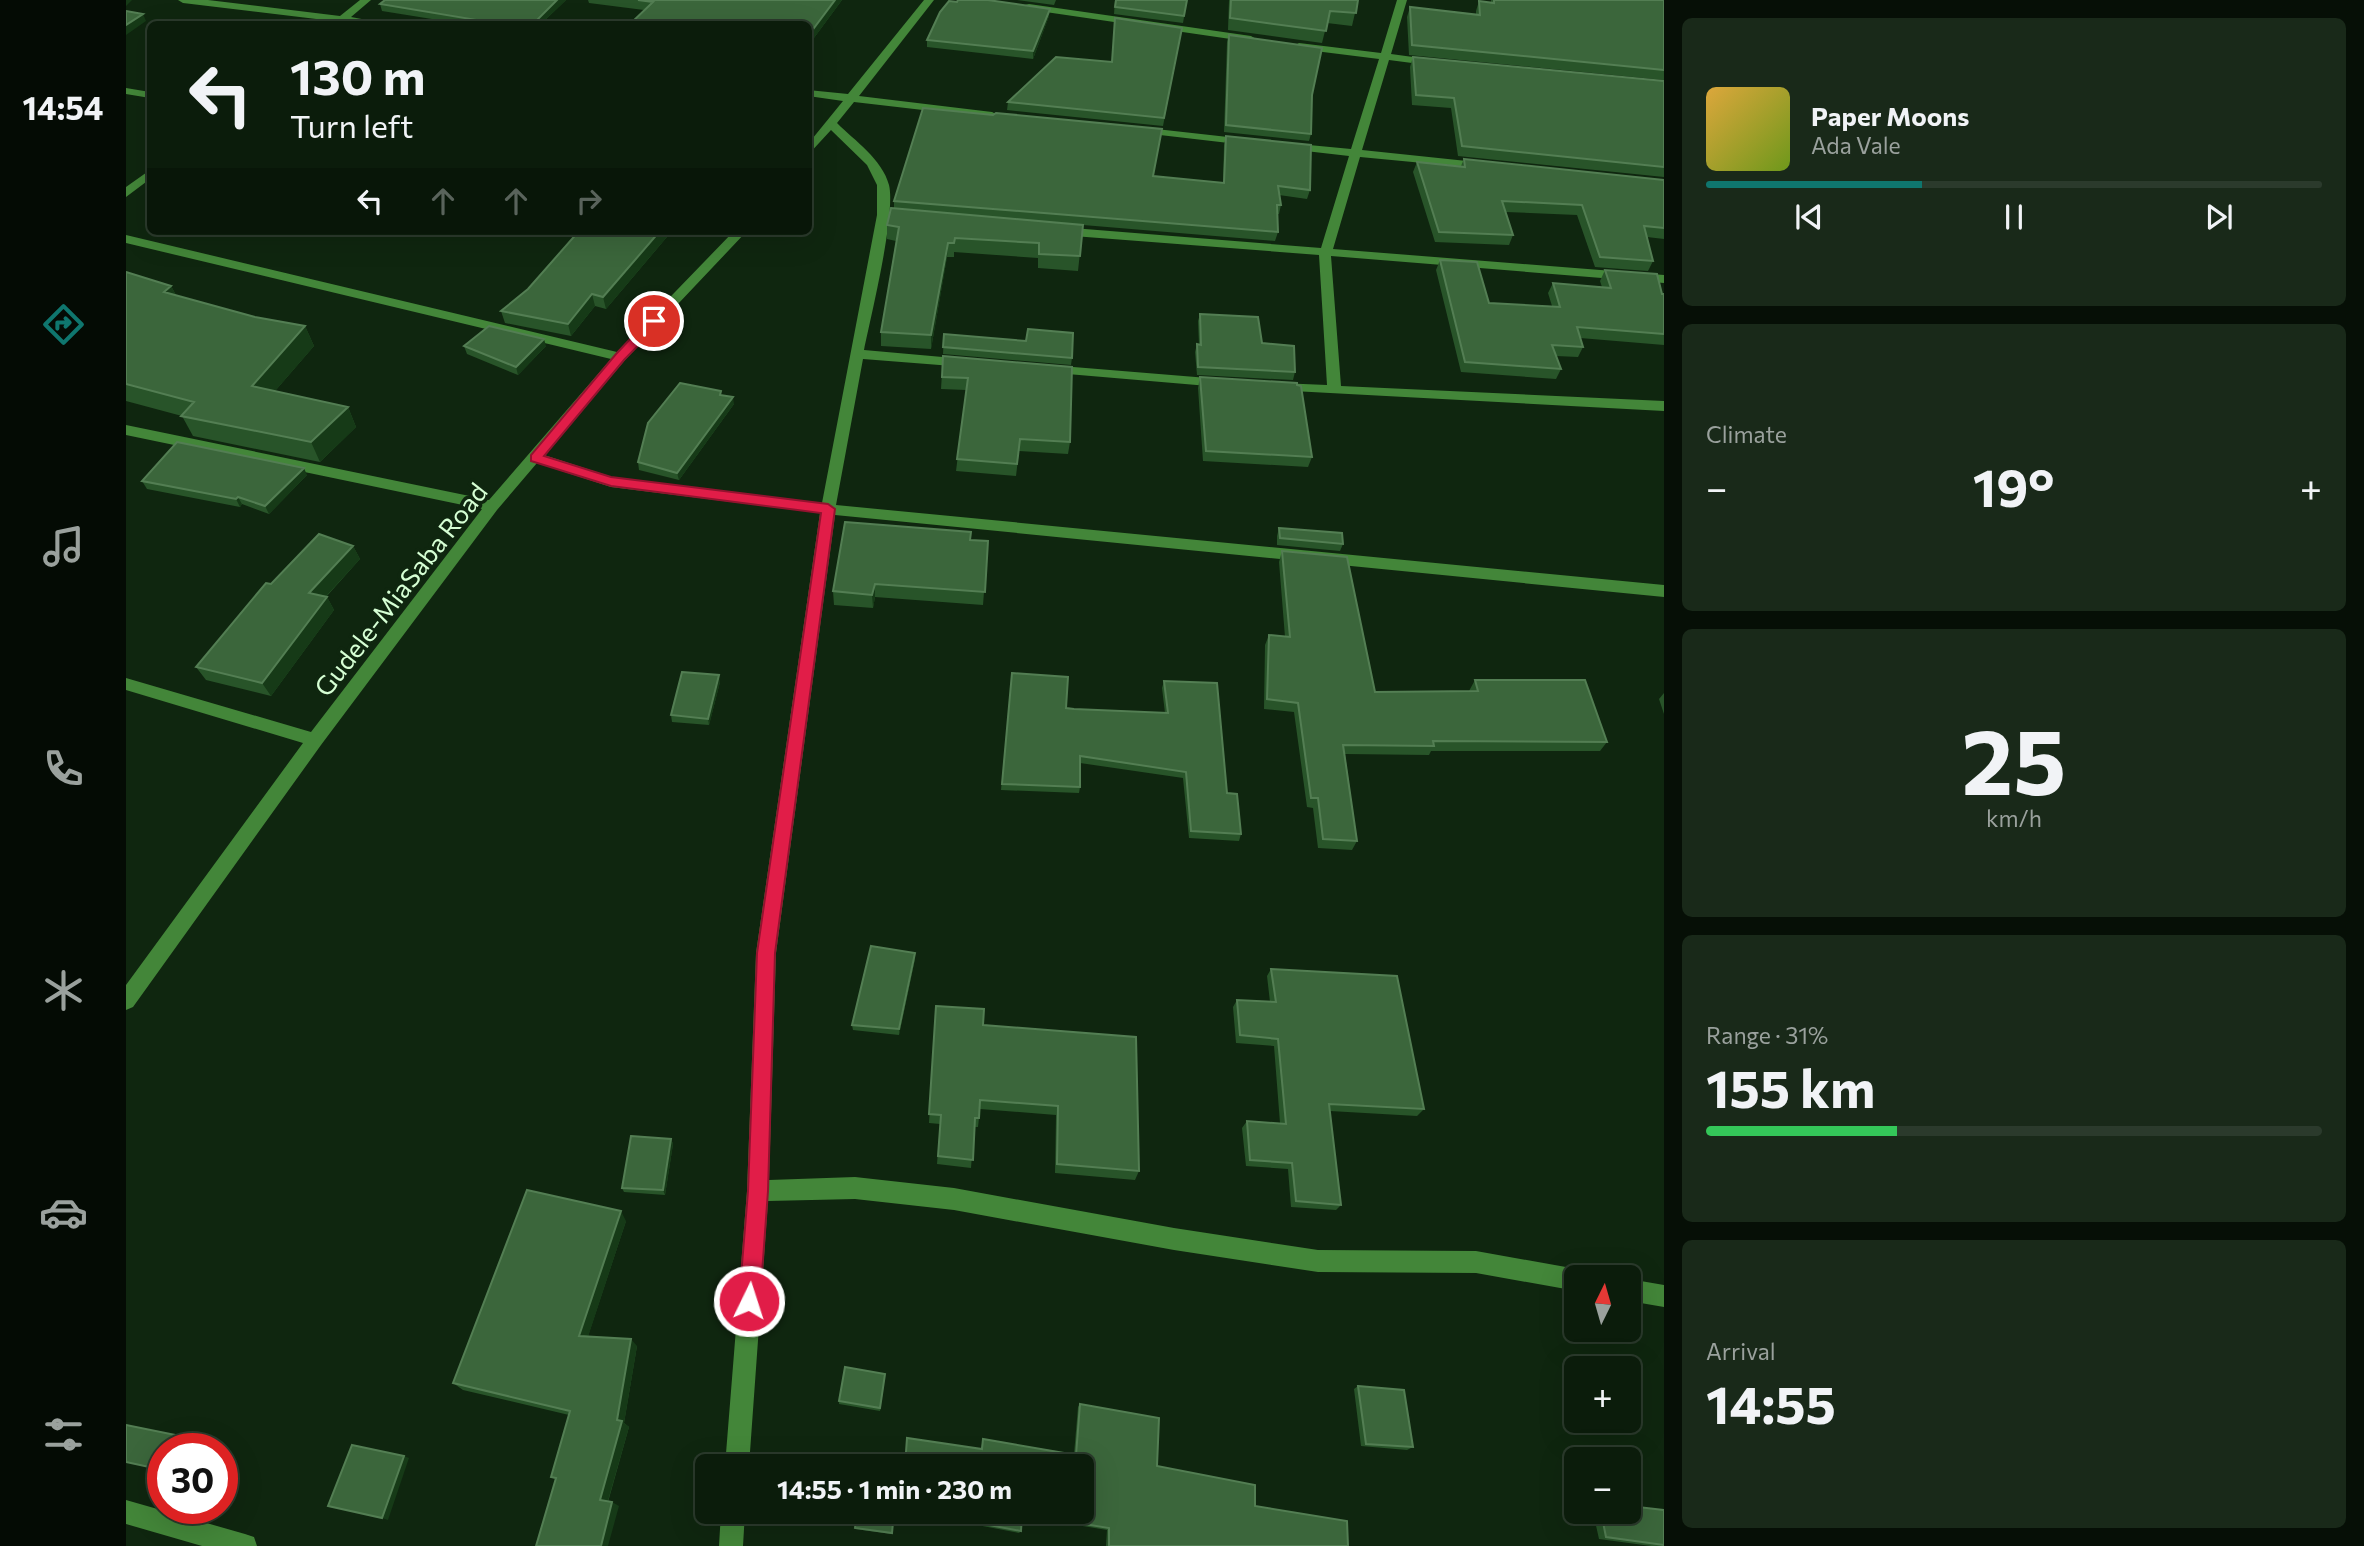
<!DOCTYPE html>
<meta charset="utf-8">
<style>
:root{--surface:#0b1c0b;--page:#192919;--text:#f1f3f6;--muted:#9aa19d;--line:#2b3a2c;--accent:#0f766e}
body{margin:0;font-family:Commissioner,sans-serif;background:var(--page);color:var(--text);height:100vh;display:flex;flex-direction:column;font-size:26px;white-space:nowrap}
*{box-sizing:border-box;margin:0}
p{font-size:23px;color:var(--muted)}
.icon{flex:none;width:38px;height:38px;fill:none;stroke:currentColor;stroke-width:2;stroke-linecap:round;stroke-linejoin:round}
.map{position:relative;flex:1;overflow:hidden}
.side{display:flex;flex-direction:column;gap:18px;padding:18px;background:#060f06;width:700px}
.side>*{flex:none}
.guide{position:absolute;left:21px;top:21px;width:665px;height:214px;border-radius:10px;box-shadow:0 7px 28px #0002,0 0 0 2px var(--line);background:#0b1c0b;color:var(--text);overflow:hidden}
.needle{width:46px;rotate:5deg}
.tools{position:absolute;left:1438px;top:1265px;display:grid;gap:14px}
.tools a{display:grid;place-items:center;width:77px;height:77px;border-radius:10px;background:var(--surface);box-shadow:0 7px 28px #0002,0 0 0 2px var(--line);font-size:35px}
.speed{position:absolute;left:21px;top:1433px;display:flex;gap:14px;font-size:35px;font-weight:700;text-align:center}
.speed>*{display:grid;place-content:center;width:91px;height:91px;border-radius:50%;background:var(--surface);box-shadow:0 7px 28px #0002,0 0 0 2px var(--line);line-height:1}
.speed .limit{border:10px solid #d22;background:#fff;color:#111}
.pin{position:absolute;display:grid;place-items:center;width:60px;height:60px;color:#fff;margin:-30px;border:4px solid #fff;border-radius:50%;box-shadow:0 2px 7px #0007}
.me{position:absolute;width:77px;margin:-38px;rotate:4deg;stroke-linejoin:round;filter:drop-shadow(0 0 5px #0008)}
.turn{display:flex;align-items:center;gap:24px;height:147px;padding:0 28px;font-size:32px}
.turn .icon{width:91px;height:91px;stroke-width:2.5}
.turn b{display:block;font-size:49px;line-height:60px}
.lanes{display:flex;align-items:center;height:66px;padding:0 28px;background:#0003;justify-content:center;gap:35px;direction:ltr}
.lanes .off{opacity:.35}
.big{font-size:52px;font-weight:700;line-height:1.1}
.side .tile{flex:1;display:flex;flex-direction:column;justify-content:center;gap:10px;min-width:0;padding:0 24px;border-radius:10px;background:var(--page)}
.side .dial{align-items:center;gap:0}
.dial b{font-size:91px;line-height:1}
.song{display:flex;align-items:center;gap:21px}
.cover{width:84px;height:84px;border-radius:10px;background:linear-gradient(135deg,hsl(40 70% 55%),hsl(80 70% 35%))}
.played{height:7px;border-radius:4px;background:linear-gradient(90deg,var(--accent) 35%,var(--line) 35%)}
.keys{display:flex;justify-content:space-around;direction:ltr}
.heat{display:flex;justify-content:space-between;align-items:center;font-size:38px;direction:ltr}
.charge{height:10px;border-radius:5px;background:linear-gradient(90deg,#34c759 31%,var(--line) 0)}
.trip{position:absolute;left:569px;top:1454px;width:399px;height:70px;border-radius:10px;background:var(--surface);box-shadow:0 7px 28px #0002,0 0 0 2px var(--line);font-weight:700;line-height:70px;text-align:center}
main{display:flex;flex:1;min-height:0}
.tabs{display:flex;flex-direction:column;width:126px;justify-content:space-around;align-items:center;background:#040b04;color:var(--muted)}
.tabs .icon{width:49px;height:49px}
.tabs .active{color:var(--accent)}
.tabs b{font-size:32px;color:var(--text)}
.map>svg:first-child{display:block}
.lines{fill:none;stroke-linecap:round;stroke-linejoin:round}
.minor{fill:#438639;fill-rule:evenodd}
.wall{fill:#285429}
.shaded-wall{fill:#163a17}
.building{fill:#3b663b;stroke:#537e53;stroke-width:2}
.route{fill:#e11d48;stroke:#92132f;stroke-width:2}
.labels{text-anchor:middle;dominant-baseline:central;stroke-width:7;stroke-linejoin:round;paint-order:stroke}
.street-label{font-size:26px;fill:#d6ffd4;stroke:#0f260f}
</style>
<main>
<nav class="tabs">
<b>14:54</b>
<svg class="icon active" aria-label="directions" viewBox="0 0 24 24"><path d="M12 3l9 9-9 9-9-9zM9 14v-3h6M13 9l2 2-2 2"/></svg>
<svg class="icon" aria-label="music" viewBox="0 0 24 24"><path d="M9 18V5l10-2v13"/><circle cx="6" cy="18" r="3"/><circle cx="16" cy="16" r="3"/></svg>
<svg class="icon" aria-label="phone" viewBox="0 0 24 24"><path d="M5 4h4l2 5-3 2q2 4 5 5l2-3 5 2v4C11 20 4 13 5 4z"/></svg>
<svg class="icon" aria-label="climate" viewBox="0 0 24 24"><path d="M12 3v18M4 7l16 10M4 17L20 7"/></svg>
<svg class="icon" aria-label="car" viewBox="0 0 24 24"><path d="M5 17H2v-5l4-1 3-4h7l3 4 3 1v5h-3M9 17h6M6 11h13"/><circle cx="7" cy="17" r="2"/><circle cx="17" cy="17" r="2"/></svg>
<svg class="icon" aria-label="filters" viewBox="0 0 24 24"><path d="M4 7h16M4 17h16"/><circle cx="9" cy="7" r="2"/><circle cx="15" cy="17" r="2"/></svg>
</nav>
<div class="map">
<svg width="1538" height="1546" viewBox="0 0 1538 1546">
<rect width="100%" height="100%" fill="#0f260f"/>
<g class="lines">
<!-- minor -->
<path class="minor" d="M52,0H82L214,16L234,0H245L225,17L262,24H210L207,21L57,3Z
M798,0H808L733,96L866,112L872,115L866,118L728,102L711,123C729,141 756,159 763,185C770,214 745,316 738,350L839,359L846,363L839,367L737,359L710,505L1538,585V597L709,515L650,953L643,1180L729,1177L828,1188L1048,1228L1192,1250L1350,1251L1451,1269L1459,1272L1461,1278H1451V1291L1350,1273L1192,1272L1048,1250L828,1210L729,1199L642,1201L623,1466H599L621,1191L630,953L694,513L485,487L411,463L371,510L195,745L7,1007L0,1010V985L177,743L0,690V678L185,732L356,509L0,435V425L363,500L485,359L0,243V235L491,352L608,231H621L499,360L418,455L486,477L696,503L751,215V185L741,165L705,130L682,155V144L717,101L682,96V90L722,94Z
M1271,0H1281L1265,54L1309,60L1314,63L1309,66L1263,60L1236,150L1360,163L1366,166L1360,169L1234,157L1207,249L1538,275V283L1205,256L1215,386L1538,401V411L1148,390V384L1153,383L1201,385L1193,255L934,235L928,231L934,227L1195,248L1223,156L1162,149L1156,146L1162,143L1225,149L1253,59L1173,49L1168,46L1173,43L1255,53Z
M903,4L1125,36L1130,39L1125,42L899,9V5Z
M0,88L24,92V98L0,94Z
M1012,127L1120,139L1126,142L1120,145L1008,132L1006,130Z
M24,170V179L0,197V187Z
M923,365L1094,379L1101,383L1094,387L918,372L916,369Z
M1503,1279L1538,1285V1307L1503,1301Z
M0,1500L119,1534L128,1537L131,1546H76L0,1524Z
M595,1512H619L617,1546H593Z"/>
</g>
<!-- wall -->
<path class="wall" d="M259,0H440L415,24H337L256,11L254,4Z
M462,0H716L682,46V24L518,10L463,3Z
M891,0H930L928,5Z
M989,0H1061L1057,23L988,14Z
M1103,0H1232L1226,26L1201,23L1196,43L1102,30Z
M1365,0H1538V80L1283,55L1281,17L1284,7L1350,14V11L1353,1L1365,3Z
M831,2L923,16L907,59L801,47V40Z
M989,18L1056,28L1037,126L881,110L882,102L986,62Z
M1103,35L1186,95L1185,134L1183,141L1098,132L1101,42Z
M1287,57L1538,81V177L1332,156L1325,108L1286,105L1284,67Z
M1100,136L1184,190L1181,199L1153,195L1155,205L1153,214H1152V232L1149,241L957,225L952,271L912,268V258L828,252V257H821L805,349L755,346V332L770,241L761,239V225L768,208V201L1027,176L1097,183L1098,145Z
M1338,159L1538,180V239L1521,237L1527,261L1522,271L1469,267L1451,215L1380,212L1387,235L1383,245L1309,242L1287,172L1291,162L1335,166Z
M546,231L480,309L469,306L445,336L379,323L375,311Z
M1314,260L1363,303L1426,306L1422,293L1427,283L1476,287L1474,281L1479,270L1538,294V345L1454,338L1457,347L1452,357L1430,356L1435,369L1430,379L1335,372L1310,270Z
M0,272L45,286L50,295L129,317L179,326L188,346L149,391L222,407L230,427L194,462L67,436L56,416L0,401Z
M1074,314L1136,343L1169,372L1167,380L1071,375L1069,352L1071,344L1073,345L1072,321Z
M818,334L900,341L946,358L945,365L817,354Z
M338,346H420L392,375L341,354Z
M817,356L944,442L942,454L893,451L890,476L830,471L840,390L815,389Z
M1074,377L1186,457L1182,467L1077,461L1072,388Z
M595,396L608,404L553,480L513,470L512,462Z
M181,475L143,514L116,504L114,507L21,489L16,481Z
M1153,528L1217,544L1214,551L1151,545V536Z
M844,540L862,541L857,605L749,597L747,608L708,605L707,591Z
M227,546L234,559L200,597H201L208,610L145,696L80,680L70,667L145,584Z
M1156,551L1249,692L1343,691L1349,680L1481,742L1474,751H1305L1303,755L1219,754L1231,841L1226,850L1192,848L1187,808L1181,807L1168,712L1138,709L1139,645L1143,635L1159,637L1153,562Z
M886,673L940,708L948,709L1039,713L1036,688L1038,681L1101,793L1115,834L1113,841L1063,838L1057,778L954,763V787L953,793L875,790Z
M594,682L583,725L546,722L545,715Z
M1538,693V714L1533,699Z
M789,953V959L773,1035L727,1030L726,1025Z
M1145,969L1298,1109L1291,1116L1204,1111L1215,1205L1210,1210L1165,1207L1162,1169L1120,1166L1116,1128L1121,1121L1154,1123L1148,1046L1110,1043L1107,1007L1111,1000L1144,1002L1141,976Z
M810,1006L857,1025L1013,1171L1009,1180L929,1173L930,1115L854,1109L852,1127H848L845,1168L811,1164L814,1124L803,1123Z
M545,1139L547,1144L539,1195L498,1192L496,1188Z
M500,1221L462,1336L511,1346L498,1423L503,1427L482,1502L493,1506L429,1479L425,1477L443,1415L337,1390L327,1383Z
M759,1377L754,1411L713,1404V1401Z
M1232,1386L1287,1447L1281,1450L1235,1446L1228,1389Z
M954,1404L1031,1466L1129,1506L1222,1546H980L981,1530L896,1516L895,1531L893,1533L846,1524L847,1512H956L855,1448L857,1439L948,1454L952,1407Z
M1538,1510V1546H1525L1473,1539L1467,1512H1503Z
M768,1512L766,1534L729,1529V1528Z"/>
<!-- shaded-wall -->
<path class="shaded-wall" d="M0,0H6L0,6Z
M431,0H440L415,24H407Z
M709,0H716L682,46V36Z
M924,9L923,16L907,59V51Z
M17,14L20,21L0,35V25Z
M534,231H546L480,309L477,297Z
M822,243L821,257L805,349V335Z
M45,286L56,306L38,292Z
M466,294L469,306L445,336L442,324Z
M179,326L188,346L136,406L126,386Z
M418,339L420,346L392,375L390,367Z
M607,397L608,404L553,480L551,473Z
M222,407L230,427L194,462L185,442Z
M178,468L181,475L143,514L139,506Z
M112,497L116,504L114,507L110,499Z
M227,546L234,559L191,606L183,593Z
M749,584V597L747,608L746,595Z
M201,597L208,610L145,696L136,683Z
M593,675L594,682L583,725L582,719Z
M789,953V959L773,1035V1029Z
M545,1139L547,1144L539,1195L537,1190Z
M495,1211L500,1221L460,1343L453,1336Z
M505,1339L511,1346L498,1423L503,1427L481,1504L474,1500L491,1420Z
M84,1442L92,1445L90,1449H82Z
M278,1456L283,1458L262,1520L256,1518Z
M486,1502L493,1506L482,1546H475Z"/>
<!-- building -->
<path class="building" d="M259,0H431L407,24H346L351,20L254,4Z
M512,0H709L682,36V24H504L527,2Z
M832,0H862L924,9L907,51L801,40L814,12L823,1L831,2Z
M990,0H1061L1058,16L989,7Z
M1105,0H1232L1230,13L1204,11L1200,31L1104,18Z
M1368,0H1538V70L1286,45L1284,7L1354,15L1353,1L1368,3Z
M0,11L17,14L0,25Z
M989,18L1056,28L1038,118L882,102L930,57L986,62Z
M1103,35L1196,48L1186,95L1185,134L1100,125Z
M1287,57L1538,81V167L1336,146L1328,98L1290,95Z
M797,108L867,115L870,113L1036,129L1027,176L1098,183L1100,136L1185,145L1184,190L1152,186L1155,205H1151L1152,232L768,201Z
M1338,159L1538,180V228L1518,226L1527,261L1474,257L1456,205L1376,201L1387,235L1313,232L1291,162L1339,167Z
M765,208L957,225L954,256L913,254V243L829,238L828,243H822L805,335L755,332L773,227L761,225Z
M453,231H534L477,297L466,294L442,324L375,311L402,289Z
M1314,260L1351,262L1363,303L1434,307L1427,283L1485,288L1479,270L1531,274L1536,294H1538V334L1451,327L1457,347L1426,345L1435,369L1339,362Z
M0,272L45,286L38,292L129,317L179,326L126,386L222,407L185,442L55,416L68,402L0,384Z
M1074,314L1132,317L1136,343L1168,346L1169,372L1072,367L1071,344L1075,345Z
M363,326L418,339L390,367L338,346Z
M902,329L947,333L946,358L817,347L818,334L900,341Z
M817,356L946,367L944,442L894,439L891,464L831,459L842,378L816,377Z
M1074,377L1171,383V385L1175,386L1186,457L1080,451Z
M554,383L595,391L594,395L607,397L551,473L512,462L522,423Z
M51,442L178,468L139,506L112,497L110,499L16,481Z
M719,522L845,532L844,540L862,541L859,592L749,584L746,595L707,591Z
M1153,528L1216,533L1217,544L1154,538Z
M193,534L227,546L183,593L201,597L136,683L70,667L140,583L145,584Z
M1156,551L1221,557L1249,692L1352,691L1349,680H1459L1481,742L1307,741L1308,746L1217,745L1231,841L1197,839L1192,798H1185L1172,703L1141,699L1143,635L1164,637Z
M556,672L593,675L582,719L545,715Z
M886,673L942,677L940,708L948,709L1042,713L1038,681L1091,683L1101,793L1111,794L1115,834L1065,831L1060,772L954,756V787L876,784Z
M745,946L789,953L773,1029L726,1025Z
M1145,969L1271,976L1298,1109L1203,1104L1215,1205L1170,1201L1166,1163L1124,1160L1121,1121L1160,1124L1152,1039L1114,1035L1111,1000L1150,1002Z
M810,1006L858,1009L857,1025L1010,1037L1013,1171L931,1164L932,1106L854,1100L853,1118H849L847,1160L812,1156L815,1115L803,1114Z
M505,1136L545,1139L537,1190L496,1188Z
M401,1190L495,1211L453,1336L505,1339L491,1420L496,1421L474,1500L486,1502L475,1546H410L430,1478L425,1477L444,1411L327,1383Z
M719,1367L759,1374L754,1408L713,1401Z
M1232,1386L1278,1390L1287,1447L1240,1444Z
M954,1404L1033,1418L1031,1466L1129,1485V1506L1221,1521L1222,1546H983V1528L896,1514L895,1531L847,1522L848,1512H956V1466H779L781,1438L856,1449L857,1439L950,1455Z
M0,1425L84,1442L82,1449H37V1470L0,1462Z
M226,1445L278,1456L256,1518L202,1506Z
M1503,1506L1538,1510V1545L1480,1537L1475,1512H1503Z
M731,1512H768L766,1533L729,1528Z"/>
<!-- route -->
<path class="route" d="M528,317L534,321L533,324L498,360L418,456L485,477L702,504L709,509L649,953L642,1191L634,1301L631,1309L623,1312L616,1309L613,1301L622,1191L631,953L695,513L485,486L405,461V455L490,354L524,318Z"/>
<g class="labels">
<!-- street labels -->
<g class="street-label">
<text transform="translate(274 589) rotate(-52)">Gudele-MiaSaba Road</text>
</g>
</g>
</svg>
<div class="tools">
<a><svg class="needle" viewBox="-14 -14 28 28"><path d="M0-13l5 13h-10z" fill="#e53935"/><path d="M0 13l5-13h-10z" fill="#9aa19d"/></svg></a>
<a>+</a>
<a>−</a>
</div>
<div class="speed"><div class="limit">30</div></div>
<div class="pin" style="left:528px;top:321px;background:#d93025"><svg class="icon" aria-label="arrive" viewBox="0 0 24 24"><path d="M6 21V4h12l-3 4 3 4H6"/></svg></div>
<svg class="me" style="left:623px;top:1301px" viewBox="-20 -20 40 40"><circle r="17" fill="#e11d48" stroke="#fff" stroke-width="3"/><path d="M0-11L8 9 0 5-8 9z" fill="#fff"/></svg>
<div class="trip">14:55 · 1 min · 230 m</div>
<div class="guide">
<div class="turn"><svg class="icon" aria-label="left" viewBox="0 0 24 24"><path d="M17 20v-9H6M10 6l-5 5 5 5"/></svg><div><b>130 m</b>Turn left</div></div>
<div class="lanes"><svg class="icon" aria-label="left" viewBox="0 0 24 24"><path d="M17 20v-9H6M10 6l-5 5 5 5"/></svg><svg class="icon off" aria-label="ahead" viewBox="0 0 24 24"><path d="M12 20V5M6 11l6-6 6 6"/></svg><svg class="icon off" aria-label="ahead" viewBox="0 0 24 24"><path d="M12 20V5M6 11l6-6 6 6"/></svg><svg class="icon off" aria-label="right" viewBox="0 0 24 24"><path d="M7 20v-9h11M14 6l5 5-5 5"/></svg></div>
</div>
</div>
<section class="side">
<div class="tile">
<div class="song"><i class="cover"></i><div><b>Paper Moons</b><p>Ada Vale</p></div></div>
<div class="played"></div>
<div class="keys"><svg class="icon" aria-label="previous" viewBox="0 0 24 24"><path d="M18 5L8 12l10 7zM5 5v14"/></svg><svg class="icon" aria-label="pause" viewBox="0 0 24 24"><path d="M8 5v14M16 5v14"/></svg><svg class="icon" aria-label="next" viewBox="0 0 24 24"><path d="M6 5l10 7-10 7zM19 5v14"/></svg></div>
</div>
<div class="tile"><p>Climate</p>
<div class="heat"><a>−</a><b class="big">19°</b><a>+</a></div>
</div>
<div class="tile dial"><b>25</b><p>km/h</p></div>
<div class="tile"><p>Range · 31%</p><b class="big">155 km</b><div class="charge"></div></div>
<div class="tile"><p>Arrival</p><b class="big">14:55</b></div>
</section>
</main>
